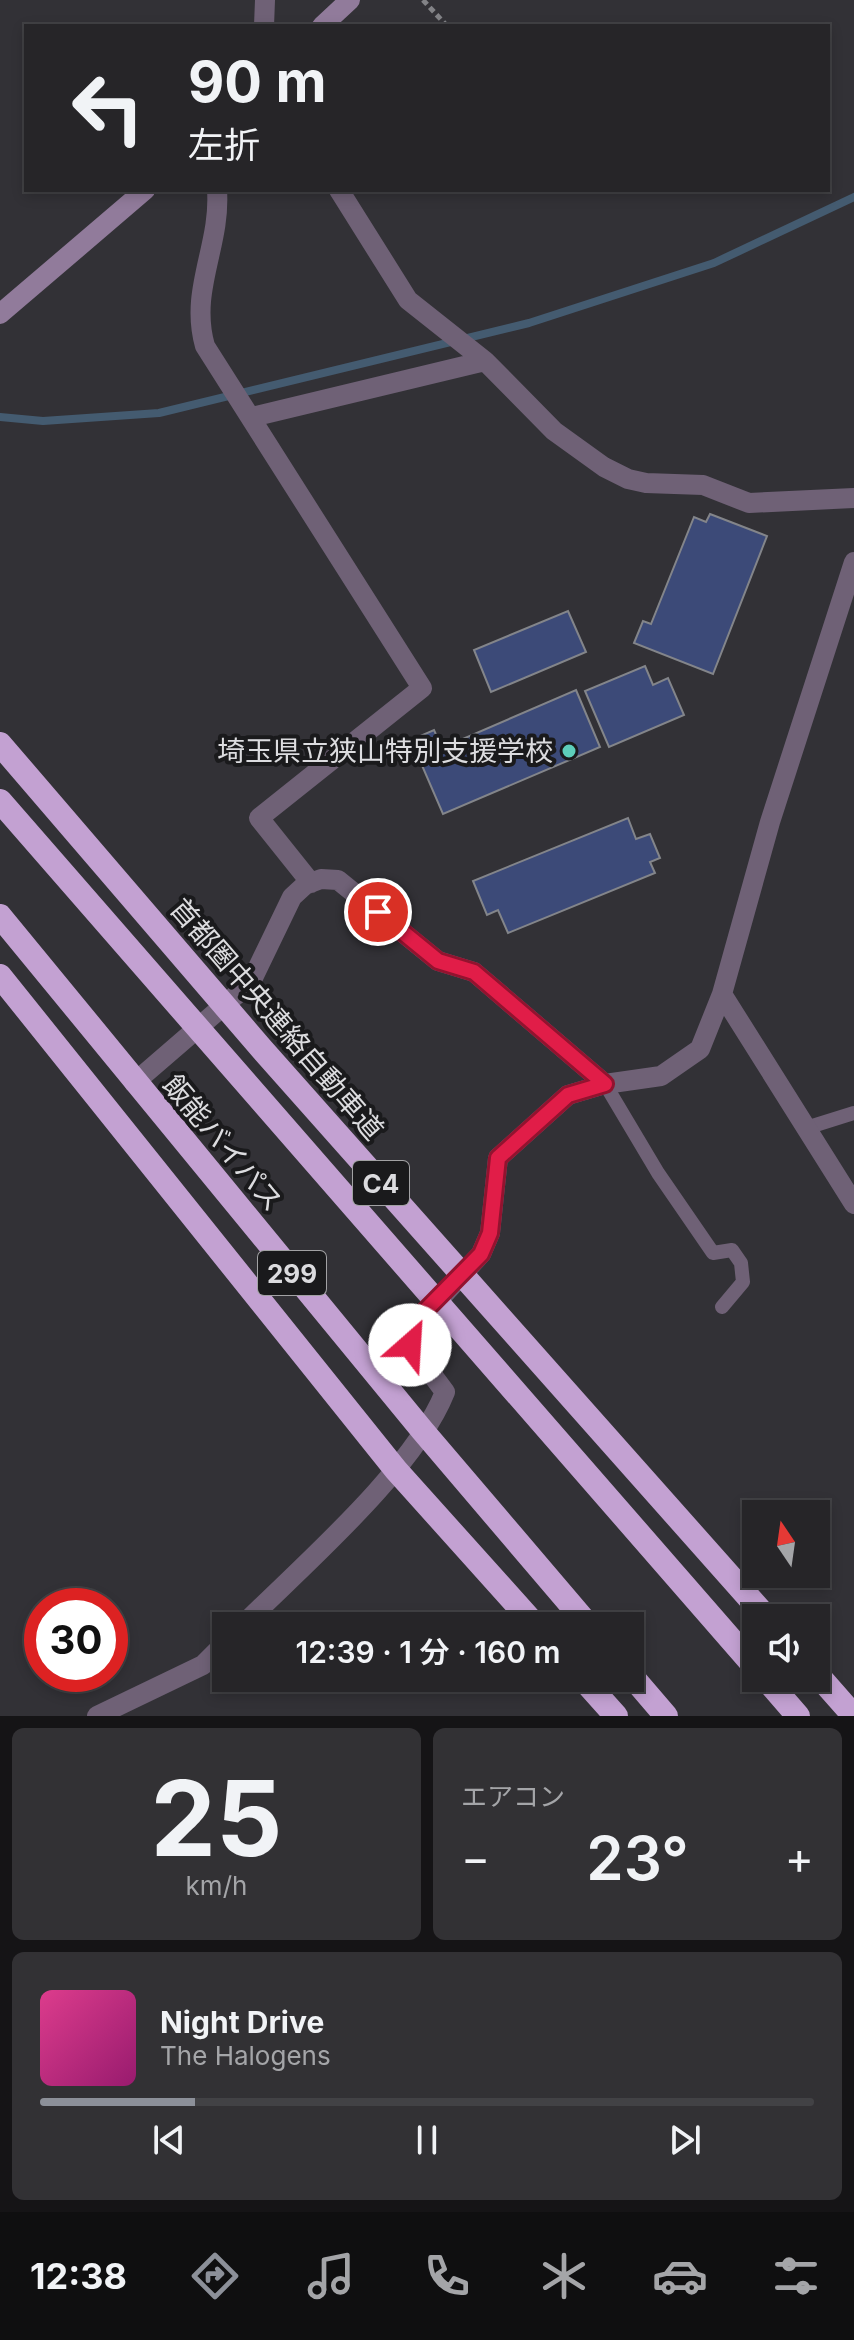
<!DOCTYPE html>
<html lang="ja">
<meta charset="utf-8">
<style>
:root{--surface:#262528;--page:#323134;--text:#f1f3f6;--muted:#a4a5a8;--line:#424245;--accent:#8c9099}
body{margin:0;font-family:Inter,"Noto Sans JP",sans-serif;background:var(--page);color:var(--text);height:100vh;display:flex;flex-direction:column;font-size:30px;white-space:nowrap}
*{box-sizing:border-box;margin:0}
p{font-size:26px;color:var(--muted)}
.icon{flex:none;width:44px;height:44px;fill:none;stroke:currentColor;stroke-width:2;stroke-linecap:round;stroke-linejoin:round}
.map{position:relative;height:1716px;overflow:hidden}
.drawer{display:flex;flex-direction:column;gap:12px;padding:12px;background:#151416;flex:1}
.drawer>*{flex:none}
.banner{position:absolute;left:24px;top:24px;width:806px;height:168px;border-radius:0px;box-shadow:0 4px 12px #0003,0 0 0 2px var(--line);background:#262528;color:var(--text);overflow:hidden}
.needle{width:52px;rotate:347deg}
.controls{position:absolute;left:742px;top:1500px;display:grid;gap:16px}
.controls a{display:grid;place-items:center;width:88px;height:88px;border-radius:0px;background:var(--surface);box-shadow:0 4px 12px #0003,0 0 0 2px var(--line);font-size:40px}
.speed{position:absolute;left:24px;top:1588px;display:flex;gap:16px;font-size:40px;font-weight:700;text-align:center}
.speed>*{display:grid;place-content:center;width:104px;height:104px;border-radius:50%;background:var(--surface);box-shadow:0 4px 12px #0003,0 0 0 2px var(--line);line-height:1}
.speed .limit{border:12px solid #d22;background:#fff;color:#111}
.pin{position:absolute;display:grid;place-items:center;width:68px;height:68px;color:#fff;margin:-34px;border:4px solid #fff;border-radius:50%;box-shadow:0 2px 8px #0007}
.me{position:absolute;width:88px;margin:-44px;rotate:26deg;stroke-linejoin:round;filter:drop-shadow(0 0 6px #0008)}
.turn{display:flex;align-items:center;gap:28px;height:168px;padding:0 32px;font-size:36px}
.turn .icon{width:104px;height:104px;stroke-width:2.5}
.turn b{display:block;font-size:56px;line-height:68px}
.big{font-size:60px;font-weight:600;line-height:1.1}
.drawer .card{flex:1;display:flex;flex-direction:column;justify-content:center;gap:12px;min-width:0;padding:0 28px;border-radius:12px;background:var(--page)}
.drawer .dial{align-items:center;gap:0}
.dial b{font-size:104px;line-height:1}
.song{display:flex;align-items:center;gap:24px}
.cover{width:96px;height:96px;border-radius:12px;background:linear-gradient(135deg,hsl(330 70% 55%),hsl(320 70% 35%))}
.played{height:8px;border-radius:4px;background:linear-gradient(90deg,var(--accent) 20%,var(--line) 20%)}
.keys{display:flex;justify-content:space-around;direction:ltr}
.heat{display:flex;justify-content:space-between;align-items:center;font-size:44px;direction:ltr}
.drawer .tiles{flex:1;display:grid;gap:12px;grid-template-columns:1fr 1fr}
.card:last-child{grid-column:span 2}
.trip{position:absolute;left:212px;top:1612px;width:432px;height:80px;border-radius:0px;background:var(--surface);box-shadow:0 4px 12px #0003,0 0 0 2px var(--line);font-weight:600;line-height:80px;text-align:center}
.dock{display:flex;height:128px;justify-content:space-around;align-items:center;background:#0f0f10;color:var(--muted)}
.dock .icon{width:56px;height:56px}
.dock .active{color:var(--accent)}
.dock b{font-size:36px;color:var(--text)}
.map>svg:first-child{display:block}
.lines{fill:none;stroke-linecap:round;stroke-linejoin:round}
.stream{stroke:#445b70;stroke-width:8}
.building{fill:#3c4a78;stroke:#83858a;stroke-width:2}
.path{stroke:#838387;stroke-width:5;stroke-dasharray:6 4;stroke-linecap:butt}
.lane{stroke:#6f6176;stroke-width:14}
.street{stroke:#6f6176;stroke-width:20}
.secondary{stroke:#917b9b;stroke-width:20}
.highway{stroke:#c3a1d2;stroke-width:24}
.highway-bridge{stroke:#c3a1d2;stroke-width:24}
.route-casing{stroke:#92132f;stroke-width:20}
.route{stroke:#e11d48;stroke-width:14}
.poi-dot{fill:#5dceba;stroke:#1a1a1c;stroke-width:3}
.labels{text-anchor:middle;dominant-baseline:central;stroke-width:8;stroke-linejoin:round;paint-order:stroke}
.shield{fill:#1a1a1c;stroke:#a2a2a4;stroke-width:2}
.shield-label{font-size:26px;font-weight:bold;fill:#dcdcdf}
.poi-label{font-size:28px;fill:#dcdcdf;stroke:#1a1a1c;text-anchor:end}
.street-label{font-size:28px;fill:#dcdcdf;stroke:#1a1a1c}
</style>
<div class="map">
<svg width="854" height="1716" viewBox="0 0 854 1716">
<rect width="100%" height="100%" fill="#323136"/>
<g class="lines">
<!-- stream -->
<path class="stream" d="M0,417L43,421L159,413L529,323L714,263L854,197"/>
</g>
<!-- building -->
<path class="building" d="M710,514L767,536L713,674L634,643L643,621L651,624L694,517L706,522Z
M568,611L586,652L491,692L474,650Z
M645,666L653,685L668,678L684,715L609,747L585,691Z
M576,690L600,747L443,814L411,740L434,730L442,748Z
M628,818L636,839L650,834L660,858L650,862L655,873L508,933L498,910L487,915L473,881Z"/>
<g class="lines">
<!-- path -->
<path class="path" d="M423,0L447,26"/>
<!-- lane -->
<path class="lane" d="M605,1084L658,1173L713,1253L732,1250L741,1263L743,1282L722,1307
M806,1128L854,1113"/>
<!-- street -->
<path class="street" d="M264,26L265,0
M217,190C221,246 189,290 205,346L422,688L259,818L311,883
M339,190L408,300L485,361L554,431L604,467L628,479L646,483L703,485L749,503L854,498
M252,417L485,361
M722,994L854,1204
M134,1083L251,982L292,897L305,885L321,879L338,880L438,961L474,972L605,1084
M242,1626C303,1565 414,1470 445,1392L410,1345V1331L481,1254L490,1233L498,1158L568,1095L605,1084L661,1076L700,1049L722,994L770,822L854,562
M97,1716L203,1665L226,1642"/>
<!-- secondary -->
<path class="secondary" d="M322,26L350,0
M0,314L145,190"/>
<!-- highway -->
<path class="highway" d="M0,916L422,1430L589,1626
M0,976L396,1470L536,1626
M630,1674L666,1716
M582,1678L616,1716
M765,1678L798,1716"/>
<!-- highway-bridge -->
<path class="highway-bridge" d="M0,744L261,1048L767,1618
M0,801L756,1668
M816,1673L854,1716"/>
</g>
<g class="lines">
<defs>
<path id="route" d="M378,912L438,961L474,972L605,1084L568,1095L498,1158L490,1233L481,1254L416,1320L410,1331V1345"/>
</defs>
<!-- route casing -->
<use href="#route" class="route-casing"/>
<!-- route -->
<use href="#route" class="route"/>
</g>
<!-- markers -->
<circle class="poi-dot" cx="569" cy="751" r="8"/>
<g class="labels">
<!-- shield labels -->
<g class="shield">
<rect x="353" y="1161" width="56" height="44" rx="6"/>
<rect x="258" y="1251" width="68" height="44" rx="6"/>
</g>
<g class="shield-label">
<text x="381" y="1183">C4</text>
<text x="292" y="1273">299</text>
</g>
<!-- poi labels -->
<g class="poi-label">
<text x="553" y="751">埼玉県立狭山特別支援学校</text>
</g>
<!-- street labels -->
<g class="street-label">
<text transform="translate(277 1019) rotate(49)">首都圏中央連絡自動車道</text>
<text transform="translate(223 1143) rotate(50)">飯能バイパス</text>
</g>
</g>
</svg>
<div class="controls">
<a><svg class="needle" viewBox="-14 -14 28 28"><path d="M0-13l5 13h-10z" fill="#e53935"/><path d="M0 13l5-13h-10z" fill="#a4a5a8"/></svg></a>
<a><svg class="icon" aria-label="sound" viewBox="0 0 24 24"><path d="M4 9h4l5-4v14l-5-4H4zM17 9q2 3 0 6"/></svg></a>
</div>
<div class="speed"><div class="limit">30</div></div>
<div class="pin" style="left:378px;top:912px;background:#d93025"><svg class="icon" aria-label="arrive" viewBox="0 0 24 24"><path d="M6 21V4h12l-3 4 3 4H6"/></svg></div>
<svg class="me" style="left:410px;top:1345px" viewBox="-20 -20 40 40"><circle r="19" fill="#fff"/><path d="M0-13L10 11 0 6-10 11z" fill="#e11d48"/></svg>
<div class="trip">12:39 · 1 分 · 160 m</div>
<div class="banner">
<div class="turn"><svg class="icon" aria-label="left" viewBox="0 0 24 24"><path d="M17 20v-9H6M10 6l-5 5 5 5"/></svg><div><b>90 m</b>左折</div></div>
</div>
</div>
<section class="drawer">
<div class="tiles">
<div class="card dial"><b>25</b><p>km/h</p></div>
<div class="card"><p>エアコン</p>
<div class="heat"><a>−</a><b class="big">23°</b><a>+</a></div>
</div>
<div class="card">
<div class="song"><i class="cover"></i><div><b>Night Drive</b><p>The Halogens</p></div></div>
<div class="played"></div>
<div class="keys"><svg class="icon" aria-label="previous" viewBox="0 0 24 24"><path d="M18 5L8 12l10 7zM5 5v14"/></svg><svg class="icon" aria-label="pause" viewBox="0 0 24 24"><path d="M8 5v14M16 5v14"/></svg><svg class="icon" aria-label="next" viewBox="0 0 24 24"><path d="M6 5l10 7-10 7zM19 5v14"/></svg></div>
</div>
</div>
</section>
<nav class="dock">
<b>12:38</b>
<svg class="icon active" aria-label="directions" viewBox="0 0 24 24"><path d="M12 3l9 9-9 9-9-9zM9 14v-3h6M13 9l2 2-2 2"/></svg>
<svg class="icon" aria-label="music" viewBox="0 0 24 24"><path d="M9 18V5l10-2v13"/><circle cx="6" cy="18" r="3"/><circle cx="16" cy="16" r="3"/></svg>
<svg class="icon" aria-label="phone" viewBox="0 0 24 24"><path d="M5 4h4l2 5-3 2q2 4 5 5l2-3 5 2v4C11 20 4 13 5 4z"/></svg>
<svg class="icon" aria-label="climate" viewBox="0 0 24 24"><path d="M12 3v18M4 7l16 10M4 17L20 7"/></svg>
<svg class="icon" aria-label="car" viewBox="0 0 24 24"><path d="M5 17H2v-5l4-1 3-4h7l3 4 3 1v5h-3M9 17h6M6 11h13"/><circle cx="7" cy="17" r="2"/><circle cx="17" cy="17" r="2"/></svg>
<svg class="icon" aria-label="filters" viewBox="0 0 24 24"><path d="M4 7h16M4 17h16"/><circle cx="9" cy="7" r="2"/><circle cx="15" cy="17" r="2"/></svg>
</nav>
